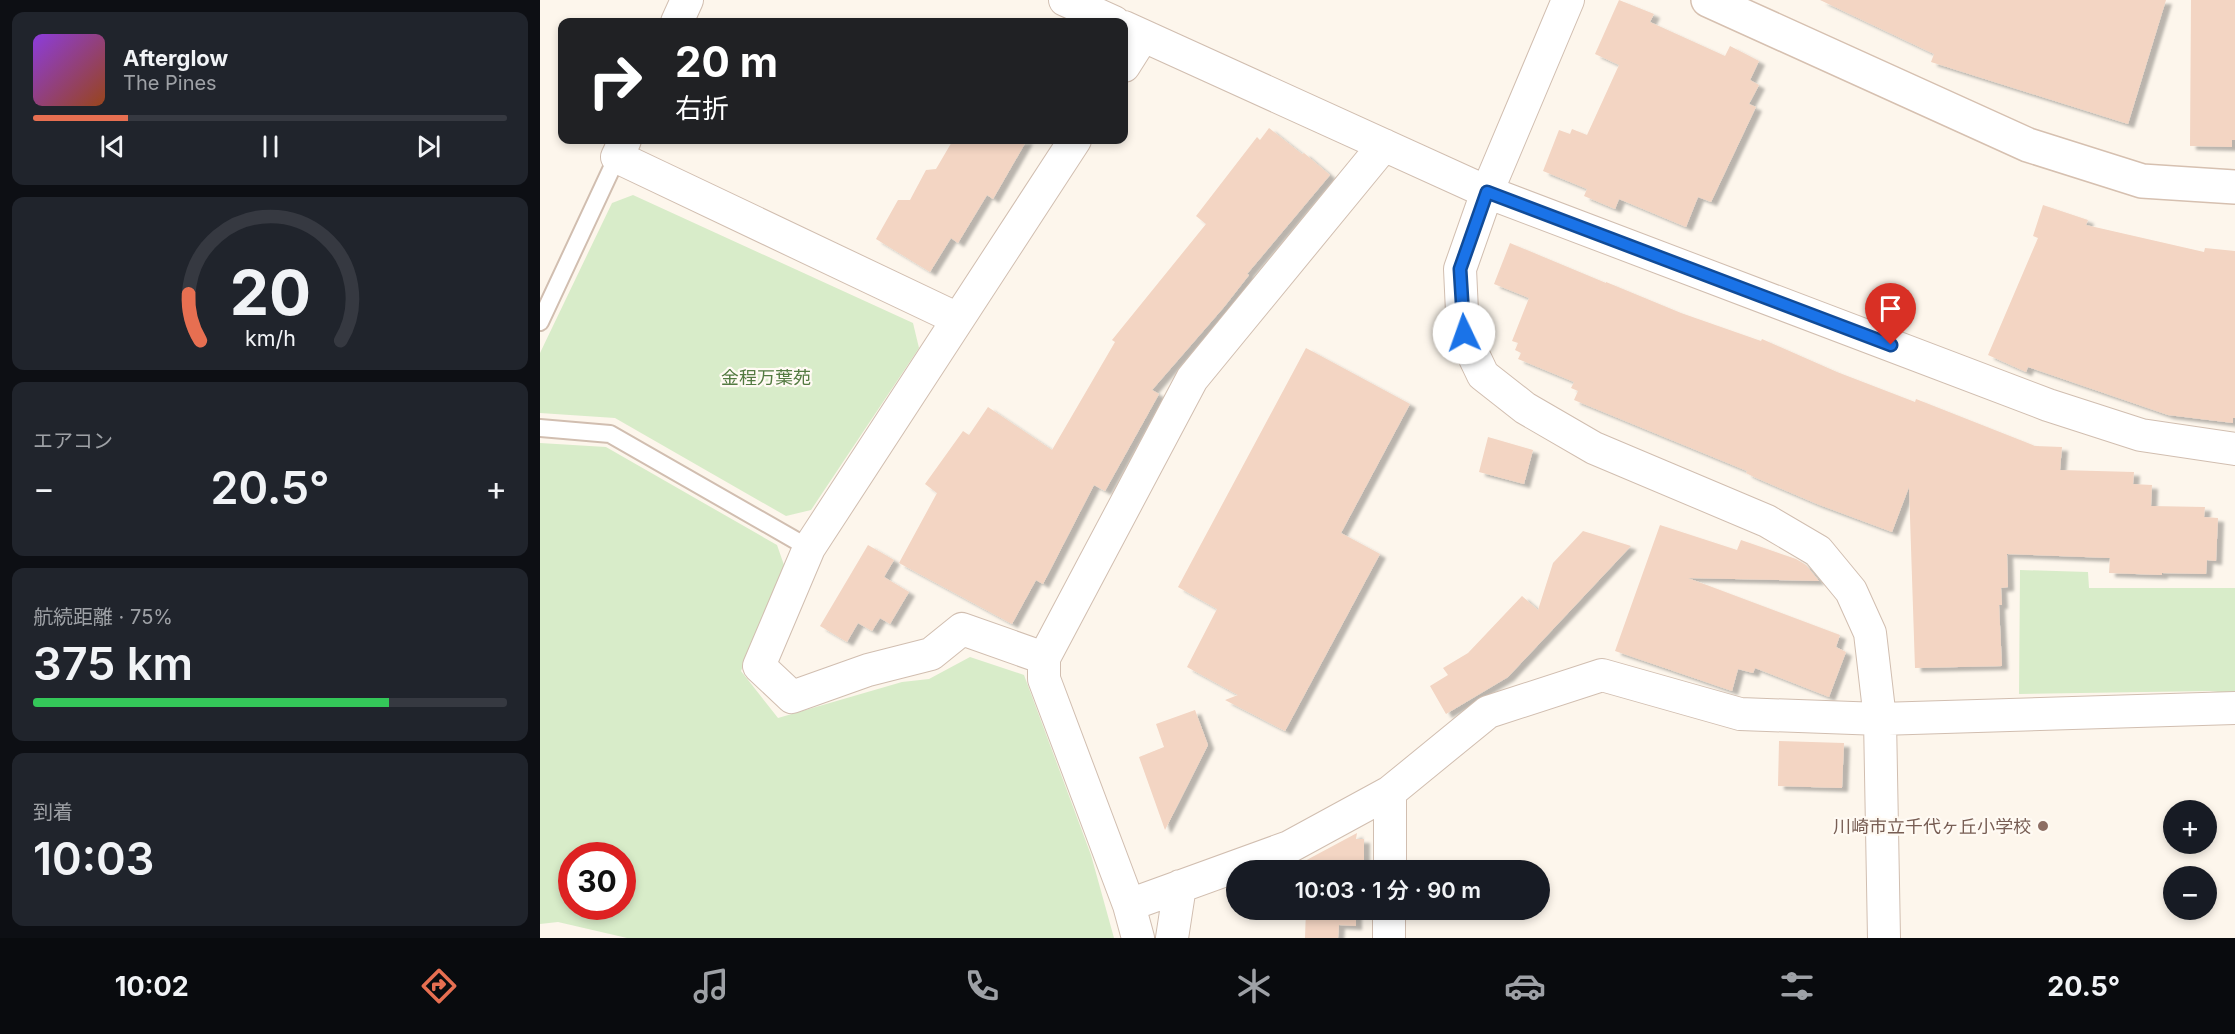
<!DOCTYPE html>
<html lang="ja">
<meta charset="utf-8">
<style>
:root{--surface:#171b24;--page:#20242c;--text:#f1f3f6;--muted:#9ea1a6;--line:#363941;--accent:#e76f51}
body{margin:0;font-family:Inter,"Noto Sans JP",sans-serif;background:var(--page);color:var(--text);height:100vh;display:flex;flex-direction:column;font-size:22px;white-space:nowrap}
*{box-sizing:border-box;margin:0}
p{font-size:20px;color:var(--muted)}
.icon{flex:none;width:33px;height:33px;fill:none;stroke:currentColor;stroke-width:2;stroke-linecap:round;stroke-linejoin:round}
.map{position:relative;flex:1;overflow:hidden}
.drawer{display:flex;flex-direction:column;gap:12px;padding:12px;background:#0d0f14;width:540px}
.drawer>*{flex:none}
.banner{position:absolute;left:18px;top:18px;width:570px;height:126px;border-radius:12px;box-shadow:0 3px 9px #0003;background:#202124;color:#fff;overflow:hidden}
.tools{position:absolute;left:1623px;top:800px;display:grid;gap:12px}
.tools a{display:grid;place-items:center;width:54px;height:54px;border-radius:50%;background:var(--surface);box-shadow:0 3px 9px #0003;font-size:30px}
.speed{position:absolute;left:18px;top:842px;display:flex;gap:12px;font-size:30px;font-weight:700;text-align:center}
.speed>*{display:grid;place-content:center;width:78px;height:78px;border-radius:50%;background:var(--surface);box-shadow:0 3px 9px #0003;line-height:1}
.speed .limit{border:9px solid #d22;background:#fff;color:#111}
.pin{position:absolute;display:grid;place-items:center;width:51px;height:51px;color:#fff;margin:-62px -26px;border-radius:50% 50% 50% 0;rotate:-45deg;box-shadow:0 0 6px #0007}
.pin .icon{rotate:45deg}
.me{position:absolute;width:66px;margin:-33px;rotate:357deg;stroke-linejoin:round;filter:drop-shadow(0 0 4px #0008)}
.turn{display:flex;align-items:center;gap:21px;height:126px;padding:0 18px;font-size:27px}
.turn .icon{width:78px;height:78px;stroke-width:2.5}
.turn b{display:block;font-size:42px;line-height:51px}
.big{font-size:45px;font-weight:600;line-height:1.1}
.drawer .tile{flex:1;display:flex;flex-direction:column;justify-content:center;gap:9px;min-width:0;padding:0 21px;border-radius:12px;background:var(--page)}
.drawer .dial{align-items:center;gap:0}
.dial svg{height:156px;overflow:visible;fill:none;stroke:var(--line);stroke-width:7;stroke-linecap:round;text-anchor:middle}
.dial text{fill:var(--text);stroke:none}
.song{display:flex;align-items:center;gap:18px}
.cover{width:72px;height:72px;border-radius:9px;background:linear-gradient(135deg,hsl(270 70% 55%),hsl(20 70% 35%))}
.played{height:6px;border-radius:3px;background:linear-gradient(90deg,var(--accent) 20%,var(--line) 20%)}
.keys{display:flex;justify-content:space-around;direction:ltr}
.heat{display:flex;justify-content:space-between;align-items:center;font-size:33px;direction:ltr}
.charge{height:9px;border-radius:4px;background:linear-gradient(90deg,#34c759 75%,var(--line) 0)}
.trip{position:absolute;left:686px;top:860px;width:324px;height:60px;border-radius:30px;background:var(--surface);box-shadow:0 3px 9px #0003;font-weight:600;line-height:60px;text-align:center}
.menu{display:flex;height:96px;justify-content:space-around;align-items:center;background:#090b0e;color:var(--muted)}
.menu .icon{width:42px;height:42px}
.menu .selected{color:var(--accent)}
.menu b{font-size:27px;color:var(--text)}
main{display:flex;flex:1;min-height:0}
.map>svg:first-child{display:block}
.green{fill:#d8ecc9;fill-rule:evenodd}
.building{fill:#f3d5c3;filter:url(#shadow)}
.lines{fill:none;stroke-linecap:round;stroke-linejoin:round}
.lane-casing{stroke:#d1beb0;stroke-width:20}
.street-casing{stroke:#d1beb0;stroke-width:34}
.secondary-casing{stroke:#d6c0b0;stroke-width:36}
.lane{stroke:#fff;stroke-width:16}
.street{stroke:#fff;stroke-width:32}
.secondary{stroke:#fff;stroke-width:33}
.route-casing{stroke:#114b97;stroke-width:15}
.route{stroke:#1a73e8;stroke-width:10}
.education-dot{fill:#8d6e63;stroke:#fffaf3;stroke-width:2}
.labels{text-anchor:middle;dominant-baseline:central;stroke-width:4.5;stroke-linejoin:round;paint-order:stroke}
.park-label{font-size:18px;fill:#537a41;stroke:#fffaf3}
.education-label{font-size:18px;fill:#785e54;stroke:#fffaf3;text-anchor:end}
</style>
<main>
<section class="drawer">
<div class="tile">
<div class="song"><i class="cover"></i><div><b>Afterglow</b><p>The Pines</p></div></div>
<div class="played"></div>
<div class="keys"><svg class="icon" aria-label="previous" viewBox="0 0 24 24"><path d="M18 5L8 12l10 7zM5 5v14"/></svg><svg class="icon" aria-label="pause" viewBox="0 0 24 24"><path d="M8 5v14M16 5v14"/></svg><svg class="icon" aria-label="next" viewBox="0 0 24 24"><path d="M6 5l10 7-10 7zM19 5v14"/></svg></div>
</div>
<div class="tile dial"><svg viewBox="0 0 100 80">
<path d="M14 69A42 42 0 1 1 86 69"/>
<path d="M14 69A42 42 0 0 1 8 45" stroke="#e76f51"/>
<text x="50" y="56" font-size="32" font-weight="700">20</text>
<text x="50" y="72" font-size="11">km/h</text>
</svg></div>
<div class="tile"><p>エアコン</p>
<div class="heat"><a>−</a><b class="big">20.5°</b><a>+</a></div>
</div>
<div class="tile"><p>航続距離 · 75%</p><b class="big">375 km</b><div class="charge"></div></div>
<div class="tile"><p>到着</p><b class="big">10:03</b></div>
</section>
<div class="map">
<svg width="1695" height="938" viewBox="0 0 1695 938">
<defs>
<filter id="shadow"><feDropShadow dx="6" dy="4" stdDeviation="1.5" flood-color="#0004"/></filter>
</defs>
<rect width="100%" height="100%" fill="#fdf6ec"/>
<!-- green -->
<path class="green" d="M93,195L373,323L379,348L271,510L246,516L75,418L0,413V353L72,203Z
M0,443L66,447L237,545L244,565L201,671L238,718L362,682L389,679L430,657L484,675L551,855L574,938H87L18,922L0,924ZM32,855H82V906H32Z
M1480,570L1548,572L1549,588H1695V694L1670,691L1479,694Z"/>
<!-- building -->
<path class="building" d="M1079,0L1114,14L1110,22L1185,56L1190,46L1219,61L1210,80L1219,85L1209,104L1216,107L1171,202L1158,197L1146,227L1079,199L1075,209L1044,196L1047,189L1003,171L1019,130L1030,134L1032,129L1047,135L1079,65L1055,54Z
M1280,0H1626L1588,124L1391,62L1394,54Z
M1651,0H1695V140H1692V147L1650,146Z
M729,128L762,154L764,153L790,175L707,274L709,275L684,307L612,390L619,394L565,491L554,485L503,584L496,580L472,624L359,563L397,493L385,484L423,431L429,435L448,407L512,450L575,342L572,340L666,224L656,216L717,137L720,140Z
M413,140H487L453,199L447,195L418,243L411,238L390,272L336,239L358,200H370L386,170L396,169Z
M1503,205L1548,220L1546,225L1664,252L1665,248L1695,251V418H1693V423L1628,415L1488,367L1486,372L1448,355L1498,238L1493,236Z
M970,243L1066,283V282L1141,313L1221,341L1222,339L1297,372L1375,402L1376,399L1495,446L1522,447L1520,470L1594,472L1593,484L1612,485L1611,506L1665,507L1664,517L1678,518L1676,561L1667,560L1666,574L1622,573V575L1569,573L1570,558L1467,554L1468,587L1461,588L1462,605H1459L1462,666L1375,668L1369,487L1352,532L1277,504L1214,477L1206,473L1207,471L1034,400L1038,391L1031,388L1034,382L978,359L981,353L975,350L978,343L972,341L989,298L954,284Z
M766,348L870,404L801,533L840,554L745,731L685,700L698,695L647,667L677,609L638,587Z
M948,437L993,450L984,484L939,472Z
M1120,525L1197,550L1201,540L1256,559L1266,565L1279,581L1148,578L1300,635L1296,647L1306,652L1289,697L1215,668L1213,673L1198,669L1192,691L1075,651Z
M1043,531L1091,546L968,677L906,714L890,686L908,675L903,668L928,653L982,596L998,610L1013,563Z
M328,545L354,560L344,577L369,592L350,624L340,618L332,631L318,623L307,642L280,626Z
M655,710L668,745L625,830L599,757L624,747L616,724Z
M1239,741L1304,743L1302,788L1238,786Z
M817,833L816,839H824V870H748Z
M766,909H816V926L799,925L798,938H765Z"/>
<g class="lines">
<defs>
<path id="lane" d="M0,322L77,157
M0,428L70,434L269,548"/>
<path id="street" d="M525,0L574,22
M1028,0L947,192L920,269L923,333L943,375L985,408L1054,448L1227,521L1278,551L1311,591L1330,633L1340,719L1344,938
M137,22L147,0
M584,27L947,192L1508,405L1601,435L1695,449
M584,66L603,36
M85,140L77,157L418,319
M504,658L422,629L391,654L328,670L252,697L219,666L269,548L535,140
M850,870V792
M589,905L749,847L850,792L948,712L1062,675L1200,714L1340,719L1695,708
M598,938L589,905L504,679V658L652,379L844,145
M632,938L640,886
M849,938V909"/>
<path id="secondary" d="M1168,0L1488,145L1602,181L1695,187"/>
</defs>
<!-- lane casing -->
<use href="#lane" class="lane-casing"/>
<!-- street casing -->
<use href="#street" class="street-casing"/>
<!-- secondary casing -->
<use href="#secondary" class="secondary-casing"/>
<!-- lane -->
<use href="#lane" class="lane"/>
<!-- street -->
<use href="#street" class="street"/>
<!-- secondary -->
<use href="#secondary" class="secondary"/>
</g>
<g class="lines">
<defs>
<path id="route" d="M924,333L920,269L947,192L1351,345"/>
</defs>
<!-- route casing -->
<use href="#route" class="route-casing"/>
<!-- route -->
<use href="#route" class="route"/>
</g>
<!-- markers -->
<circle class="education-dot" cx="1503" cy="826" r="6"/>
<g class="labels">
<!-- park labels -->
<g class="park-label">
<text x="226" y="377">金程万葉苑</text>
</g>
<!-- education labels -->
<g class="education-label">
<text x="1491" y="826">川崎市立千代ヶ丘小学校</text>
</g>
</g>
</svg>
<div class="tools">
<a>+</a>
<a>−</a>
</div>
<div class="speed"><div class="limit">30</div></div>
<div class="pin" style="left:1351px;top:345px;background:#d93025"><svg class="icon" aria-label="arrive" viewBox="0 0 24 24"><path d="M6 21V4h12l-3 4 3 4H6"/></svg></div>
<svg class="me" style="left:924px;top:333px" viewBox="-20 -20 40 40"><circle r="19" fill="#fff"/><path d="M0-13L10 11 0 6-10 11z" fill="#1a73e8"/></svg>
<div class="trip">10:03 · 1 分 · 90 m</div>
<div class="banner">
<div class="turn"><svg class="icon" aria-label="right" viewBox="0 0 24 24"><path d="M7 20v-9h11M14 6l5 5-5 5"/></svg><div><b>20 m</b>右折</div></div>
</div>
</div>
</main>
<nav class="menu">
<b>10:02</b>
<svg class="icon selected" aria-label="directions" viewBox="0 0 24 24"><path d="M12 3l9 9-9 9-9-9zM9 14v-3h6M13 9l2 2-2 2"/></svg>
<svg class="icon" aria-label="music" viewBox="0 0 24 24"><path d="M9 18V5l10-2v13"/><circle cx="6" cy="18" r="3"/><circle cx="16" cy="16" r="3"/></svg>
<svg class="icon" aria-label="phone" viewBox="0 0 24 24"><path d="M5 4h4l2 5-3 2q2 4 5 5l2-3 5 2v4C11 20 4 13 5 4z"/></svg>
<svg class="icon" aria-label="climate" viewBox="0 0 24 24"><path d="M12 3v18M4 7l16 10M4 17L20 7"/></svg>
<svg class="icon" aria-label="car" viewBox="0 0 24 24"><path d="M5 17H2v-5l4-1 3-4h7l3 4 3 1v5h-3M9 17h6M6 11h13"/><circle cx="7" cy="17" r="2"/><circle cx="17" cy="17" r="2"/></svg>
<svg class="icon" aria-label="filters" viewBox="0 0 24 24"><path d="M4 7h16M4 17h16"/><circle cx="9" cy="7" r="2"/><circle cx="15" cy="17" r="2"/></svg>
<b>20.5°</b>
</nav>
